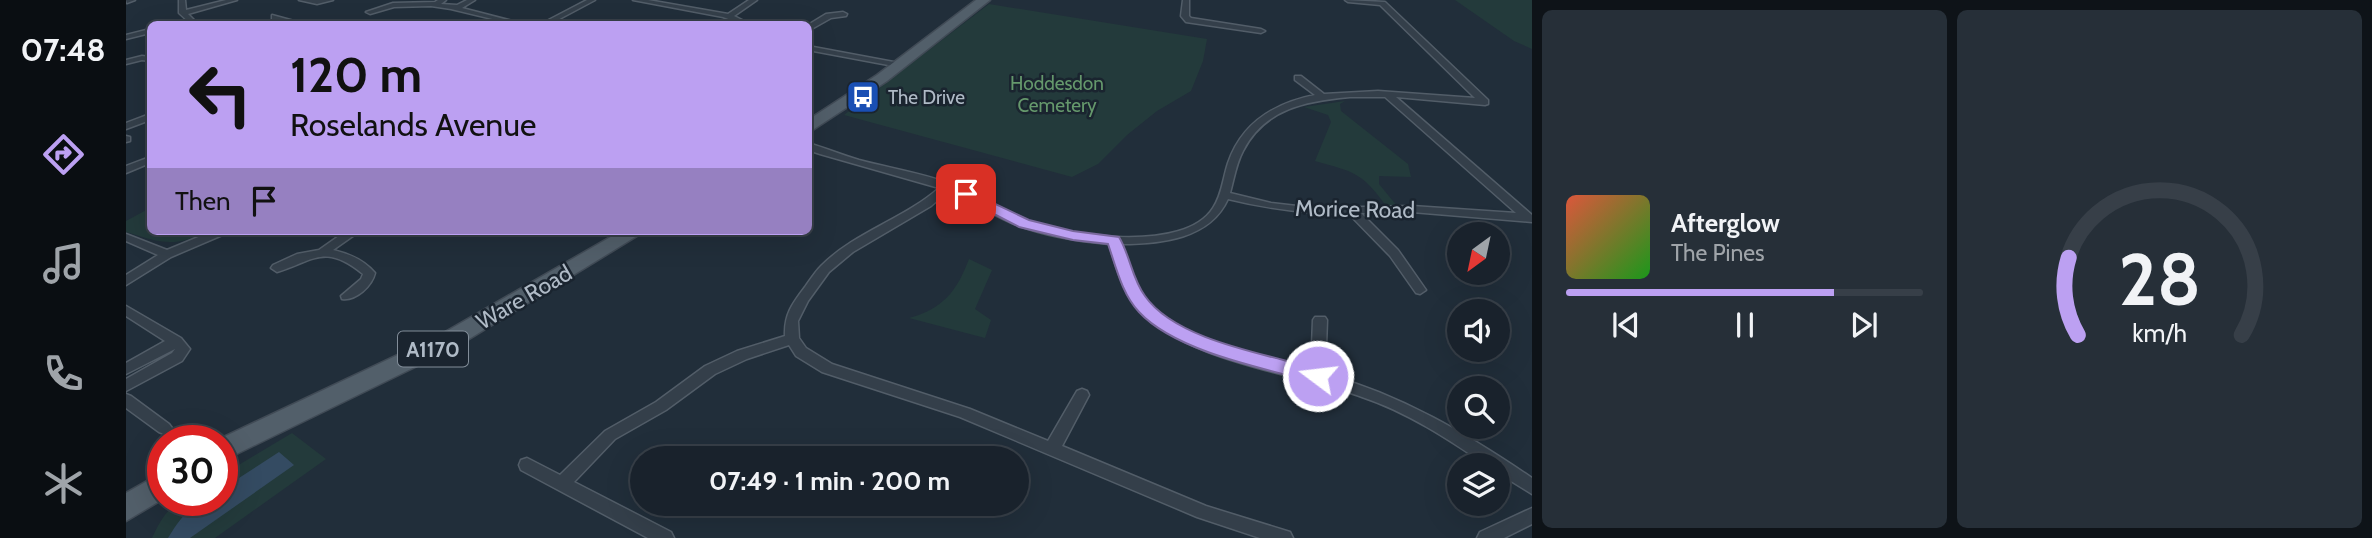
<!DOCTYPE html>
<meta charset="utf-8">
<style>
:root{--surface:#19222c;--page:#262f38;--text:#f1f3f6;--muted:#9fa4a9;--line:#373f48;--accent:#bca0f2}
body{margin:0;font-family:Cabin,sans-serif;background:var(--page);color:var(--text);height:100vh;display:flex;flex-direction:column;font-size:26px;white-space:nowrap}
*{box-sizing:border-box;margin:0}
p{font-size:23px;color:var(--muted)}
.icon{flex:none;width:38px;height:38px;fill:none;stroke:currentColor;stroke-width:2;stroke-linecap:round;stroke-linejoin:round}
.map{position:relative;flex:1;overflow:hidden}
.details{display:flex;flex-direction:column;gap:10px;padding:10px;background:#0e1318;width:840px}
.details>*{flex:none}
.top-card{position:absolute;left:21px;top:21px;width:665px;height:214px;border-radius:10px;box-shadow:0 7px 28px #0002,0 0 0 2px var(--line);background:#bca0f2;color:#111;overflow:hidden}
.needle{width:46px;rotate:213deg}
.fabs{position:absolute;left:1321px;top:222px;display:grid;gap:14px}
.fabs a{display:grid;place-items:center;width:63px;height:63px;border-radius:50%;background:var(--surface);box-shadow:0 7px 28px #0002,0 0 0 2px var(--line);font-size:35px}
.speed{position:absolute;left:21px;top:425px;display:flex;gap:14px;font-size:35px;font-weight:700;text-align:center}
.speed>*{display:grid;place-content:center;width:91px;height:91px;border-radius:50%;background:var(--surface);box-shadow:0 7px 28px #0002,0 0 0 2px var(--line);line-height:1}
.speed .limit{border:10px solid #d22;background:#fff;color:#111}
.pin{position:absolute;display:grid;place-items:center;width:60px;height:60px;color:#fff;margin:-30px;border-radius:14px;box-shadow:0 4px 10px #0006}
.me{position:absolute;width:77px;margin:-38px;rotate:285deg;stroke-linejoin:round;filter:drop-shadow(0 0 5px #0008)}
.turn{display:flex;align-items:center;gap:24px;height:147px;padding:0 28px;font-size:32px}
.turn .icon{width:91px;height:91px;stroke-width:2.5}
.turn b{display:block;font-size:49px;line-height:60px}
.then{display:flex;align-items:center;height:66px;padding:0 28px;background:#0003;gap:14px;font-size:26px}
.details .card{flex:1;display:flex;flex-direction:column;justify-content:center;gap:10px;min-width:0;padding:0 24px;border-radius:10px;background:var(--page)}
.details .dial{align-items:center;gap:0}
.dial svg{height:182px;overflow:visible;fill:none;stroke:var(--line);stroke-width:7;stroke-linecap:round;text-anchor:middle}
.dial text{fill:var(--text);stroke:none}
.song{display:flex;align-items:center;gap:21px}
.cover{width:84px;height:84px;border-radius:10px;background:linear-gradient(135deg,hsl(10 70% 55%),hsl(120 70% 35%))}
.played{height:7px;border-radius:4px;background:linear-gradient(90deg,var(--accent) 75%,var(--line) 75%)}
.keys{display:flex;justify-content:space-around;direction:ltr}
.details .tiles{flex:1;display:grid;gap:10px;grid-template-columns:repeat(2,1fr)}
.trip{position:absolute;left:504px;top:446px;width:399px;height:70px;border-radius:35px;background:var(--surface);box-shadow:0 7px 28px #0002,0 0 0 2px var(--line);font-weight:700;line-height:70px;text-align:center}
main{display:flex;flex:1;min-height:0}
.dock{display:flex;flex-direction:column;width:126px;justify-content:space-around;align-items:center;background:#0a0e12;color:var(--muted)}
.dock .icon{width:49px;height:49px}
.dock .active{color:var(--accent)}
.dock b{font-size:32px;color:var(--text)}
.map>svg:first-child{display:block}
.green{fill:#233a3b}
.water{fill:#344b62}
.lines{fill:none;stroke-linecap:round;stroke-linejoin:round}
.minor-casing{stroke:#525d68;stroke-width:3}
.primary-casing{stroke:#414b56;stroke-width:3}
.minor{fill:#343f4a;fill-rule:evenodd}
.primary{fill:#525f6a;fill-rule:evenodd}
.route{fill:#bca0f2;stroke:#7a689d;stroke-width:2}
.labels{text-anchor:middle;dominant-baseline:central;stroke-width:5;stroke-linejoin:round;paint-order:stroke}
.far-park-label{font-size:19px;fill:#65986c;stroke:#1a242f}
.far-poi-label{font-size:19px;fill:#afbac6;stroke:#1a242f;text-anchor:start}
.shield{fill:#1a242f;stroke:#828d99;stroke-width:2}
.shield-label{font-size:21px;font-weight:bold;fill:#afbac6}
.street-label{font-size:23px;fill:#afbac6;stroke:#1a242f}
</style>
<main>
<nav class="dock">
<b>07:48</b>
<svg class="icon active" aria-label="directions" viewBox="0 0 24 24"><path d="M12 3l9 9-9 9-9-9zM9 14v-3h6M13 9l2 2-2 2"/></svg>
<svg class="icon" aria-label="music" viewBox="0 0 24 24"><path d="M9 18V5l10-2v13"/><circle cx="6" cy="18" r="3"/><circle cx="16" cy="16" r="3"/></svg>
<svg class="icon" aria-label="phone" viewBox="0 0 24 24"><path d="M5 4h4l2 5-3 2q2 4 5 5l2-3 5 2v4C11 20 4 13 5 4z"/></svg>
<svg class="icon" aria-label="climate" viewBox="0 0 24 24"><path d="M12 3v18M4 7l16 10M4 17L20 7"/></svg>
</nav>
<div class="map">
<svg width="1406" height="538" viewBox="0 0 1406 538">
<rect width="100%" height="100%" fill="#212e3a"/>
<!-- green -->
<path class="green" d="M1329,0H1406V49L1388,41Z
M863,4L1081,39L1077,61L1065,91L1031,111L1001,135L972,164L946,177L718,115Z
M1219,101L1214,104L1215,111L1282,164L1285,177L1253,176V184L1271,206H1260C1236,172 1228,172 1189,161L1205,122L1202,115L1178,107Z
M24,208V231H83C47,248 36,243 0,232V221Z
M843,259L866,270L849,309L865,320L859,338L783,318C817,309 831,291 843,259Z
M166,433L200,459L89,538H26C45,497 54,501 96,500V475Z"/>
<!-- water -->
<path class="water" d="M153,452L168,465L64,538H42C57,514 67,500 96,500V489Z"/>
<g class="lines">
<defs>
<path id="minor" d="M0,0H9L1,3Z
M53,0H59L60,10L100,0H111L62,14L72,24H65L53,13Z
M173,0H207L191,4Z
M312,0H320L315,4L331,5L341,0H349L336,8L398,24H387L325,9L305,6L268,7L244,14L240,12L267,3L309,2Z
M461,0H469L424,24H415Z
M507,0H522L602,14L623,0H631L608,16L624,24H616L597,17Z
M1057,0H1063V16L1065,18L1135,29L1139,31L1135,33L1060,22L1055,16Z
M1219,0L1259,2L1362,100V104L1359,105L1270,97L1406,215V222L1286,212L1235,213L1272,250L1300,290L1294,294L1290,293L1264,256L1223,214C1181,214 1143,209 1102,199C1084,239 1035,244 995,244C1001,261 1005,279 1015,294C1046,340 1134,358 1185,371L1187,320L1189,317H1199L1201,320L1199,374C1276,395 1341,434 1406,478V494L1372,473V466H1362C1322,439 1281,412 1236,397C1167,372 1061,363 1011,307C996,290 990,265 983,244C950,241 917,236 886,223C864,214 844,200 822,191L805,206L727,252L703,272L682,301L672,321L673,338L680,348L706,364L844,409L922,441L951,391L956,389L961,391L963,395L936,446L1080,506L1164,532L1167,538H1134L1071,517L834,417L696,372L670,356L663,345L621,359L589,374L540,410L489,439L448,482L545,532L548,538H522L395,470L393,465L395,460L401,458L434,475L479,431L530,402L579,366L611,351L659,336C658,315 666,304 679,287C684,280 689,272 695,266C729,232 778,219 813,188L694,154L682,150V143C699,148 716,155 733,160C763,168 796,173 825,184C849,193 872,209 896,219C939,236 1058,254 1087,208C1096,195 1097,178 1102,163C1116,122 1149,103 1189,95L1169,80V76H1175L1198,94L1252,91L1349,98L1254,5L1222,2ZM1224,97H1259L1390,213L1286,206L1188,208L1145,203L1104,193C1108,179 1110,164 1117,151C1139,108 1181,101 1224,97Z
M717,12L721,14L720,16L705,18L682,31V25L700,14Z
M146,15L179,24H168L146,19Z
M24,29V33L0,39V35Z
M682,46L773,63L777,65L773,67L682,50Z
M16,56L24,57V61L16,60L0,64V60Z
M24,114V120L0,129V123Z
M0,136L4,137V141L0,142Z
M24,157V163L0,173V166Z
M87,231H103L101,233L45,257L0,285V275L32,255L0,241V234L41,250Z
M220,231H234L207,250C224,254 238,260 249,273C246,286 230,301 216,299L215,296L235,279L237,274C199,243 189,260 151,272L145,268L147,265L171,254L193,250Z
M0,306L55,338L64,349L56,361L0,391V379L46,353L49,349L0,374V363L39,341L0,316Z
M0,394L5,396L43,424L46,428L43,432L38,434L33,432L0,408Z
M1406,508V524L1378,538H1351L1354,532Z"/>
<path id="primary" d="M850,0H864L761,81L682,133V120L751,75Z
M495,231H519L330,347L96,461V441H89L314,335Z
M37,472V499L0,521V493Z"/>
</defs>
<!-- minor casing -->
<use href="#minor" class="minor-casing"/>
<!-- primary casing -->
<use href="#primary" class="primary-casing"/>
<!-- minor -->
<use href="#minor" class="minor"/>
<!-- primary -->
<use href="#primary" class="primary"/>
</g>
<!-- route -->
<path class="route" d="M840,190L903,220L947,231L993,237C1004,255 1006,279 1019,296C1051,342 1147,355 1199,371L1201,376L1199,381L1192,383C1140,369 1050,352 1013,312C996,294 990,267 982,244L947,240L893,227L835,197L833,194Z"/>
<!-- icons -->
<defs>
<symbol id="bus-square" viewBox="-11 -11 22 22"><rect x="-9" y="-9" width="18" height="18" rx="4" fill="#1a4fb4" stroke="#1a242f"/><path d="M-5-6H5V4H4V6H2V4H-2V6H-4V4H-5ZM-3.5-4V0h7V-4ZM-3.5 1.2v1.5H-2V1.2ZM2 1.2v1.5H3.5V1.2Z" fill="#fff"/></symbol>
</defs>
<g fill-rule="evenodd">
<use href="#bus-square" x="718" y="78" width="38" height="38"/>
</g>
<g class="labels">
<!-- far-park labels -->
<g class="far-park-label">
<text x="931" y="83">Hoddesdon<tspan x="931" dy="22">Cemetery</tspan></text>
</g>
<!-- far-poi labels -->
<g class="far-poi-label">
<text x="762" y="97">The Drive</text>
</g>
<!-- shield labels -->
<rect class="shield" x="272" y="331.5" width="70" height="35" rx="5"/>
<g class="shield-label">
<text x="307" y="349">A1170</text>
</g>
<!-- street labels -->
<g class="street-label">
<text transform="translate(1229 209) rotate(1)">Morice Road</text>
<text transform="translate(398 297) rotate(-30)">Ware Road</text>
</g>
</g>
</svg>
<div class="fabs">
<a><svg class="needle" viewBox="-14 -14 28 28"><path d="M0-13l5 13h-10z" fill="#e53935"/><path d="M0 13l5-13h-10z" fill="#9fa4a9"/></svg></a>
<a><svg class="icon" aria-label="sound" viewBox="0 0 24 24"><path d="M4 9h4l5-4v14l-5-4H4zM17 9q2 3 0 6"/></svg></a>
<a><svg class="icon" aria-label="search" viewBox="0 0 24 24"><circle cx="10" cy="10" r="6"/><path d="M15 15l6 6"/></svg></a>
<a><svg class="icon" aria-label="layers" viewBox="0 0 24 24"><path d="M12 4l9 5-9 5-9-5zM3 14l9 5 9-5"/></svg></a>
</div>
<div class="speed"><div class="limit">30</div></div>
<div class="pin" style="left:840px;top:194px;background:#d93025"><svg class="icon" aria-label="arrive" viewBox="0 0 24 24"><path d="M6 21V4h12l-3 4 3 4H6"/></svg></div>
<svg class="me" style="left:1192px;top:376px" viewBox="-20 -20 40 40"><circle r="17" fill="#bca0f2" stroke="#fff" stroke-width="3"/><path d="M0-11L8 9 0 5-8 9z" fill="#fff"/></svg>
<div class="trip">07:49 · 1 min · 200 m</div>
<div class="top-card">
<div class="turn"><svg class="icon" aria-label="left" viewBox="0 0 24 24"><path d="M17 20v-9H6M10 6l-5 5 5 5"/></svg><div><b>120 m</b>Roselands Avenue</div></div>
<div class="then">Then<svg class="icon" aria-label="arrive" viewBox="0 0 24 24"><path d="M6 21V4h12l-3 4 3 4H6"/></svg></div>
</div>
</div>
<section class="details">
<div class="tiles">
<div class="card">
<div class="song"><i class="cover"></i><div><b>Afterglow</b><p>The Pines</p></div></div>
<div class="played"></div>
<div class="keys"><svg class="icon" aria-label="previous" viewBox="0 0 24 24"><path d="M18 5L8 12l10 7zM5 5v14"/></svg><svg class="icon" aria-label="pause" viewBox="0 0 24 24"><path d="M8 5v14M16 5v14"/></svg><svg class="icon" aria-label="next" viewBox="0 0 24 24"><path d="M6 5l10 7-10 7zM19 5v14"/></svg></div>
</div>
<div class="card dial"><svg viewBox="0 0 100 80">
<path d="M14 69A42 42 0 1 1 86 69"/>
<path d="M14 69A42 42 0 0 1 10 35" stroke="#bca0f2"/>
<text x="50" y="56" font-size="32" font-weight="700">28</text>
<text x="50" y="72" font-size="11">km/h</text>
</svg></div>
</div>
</section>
</main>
